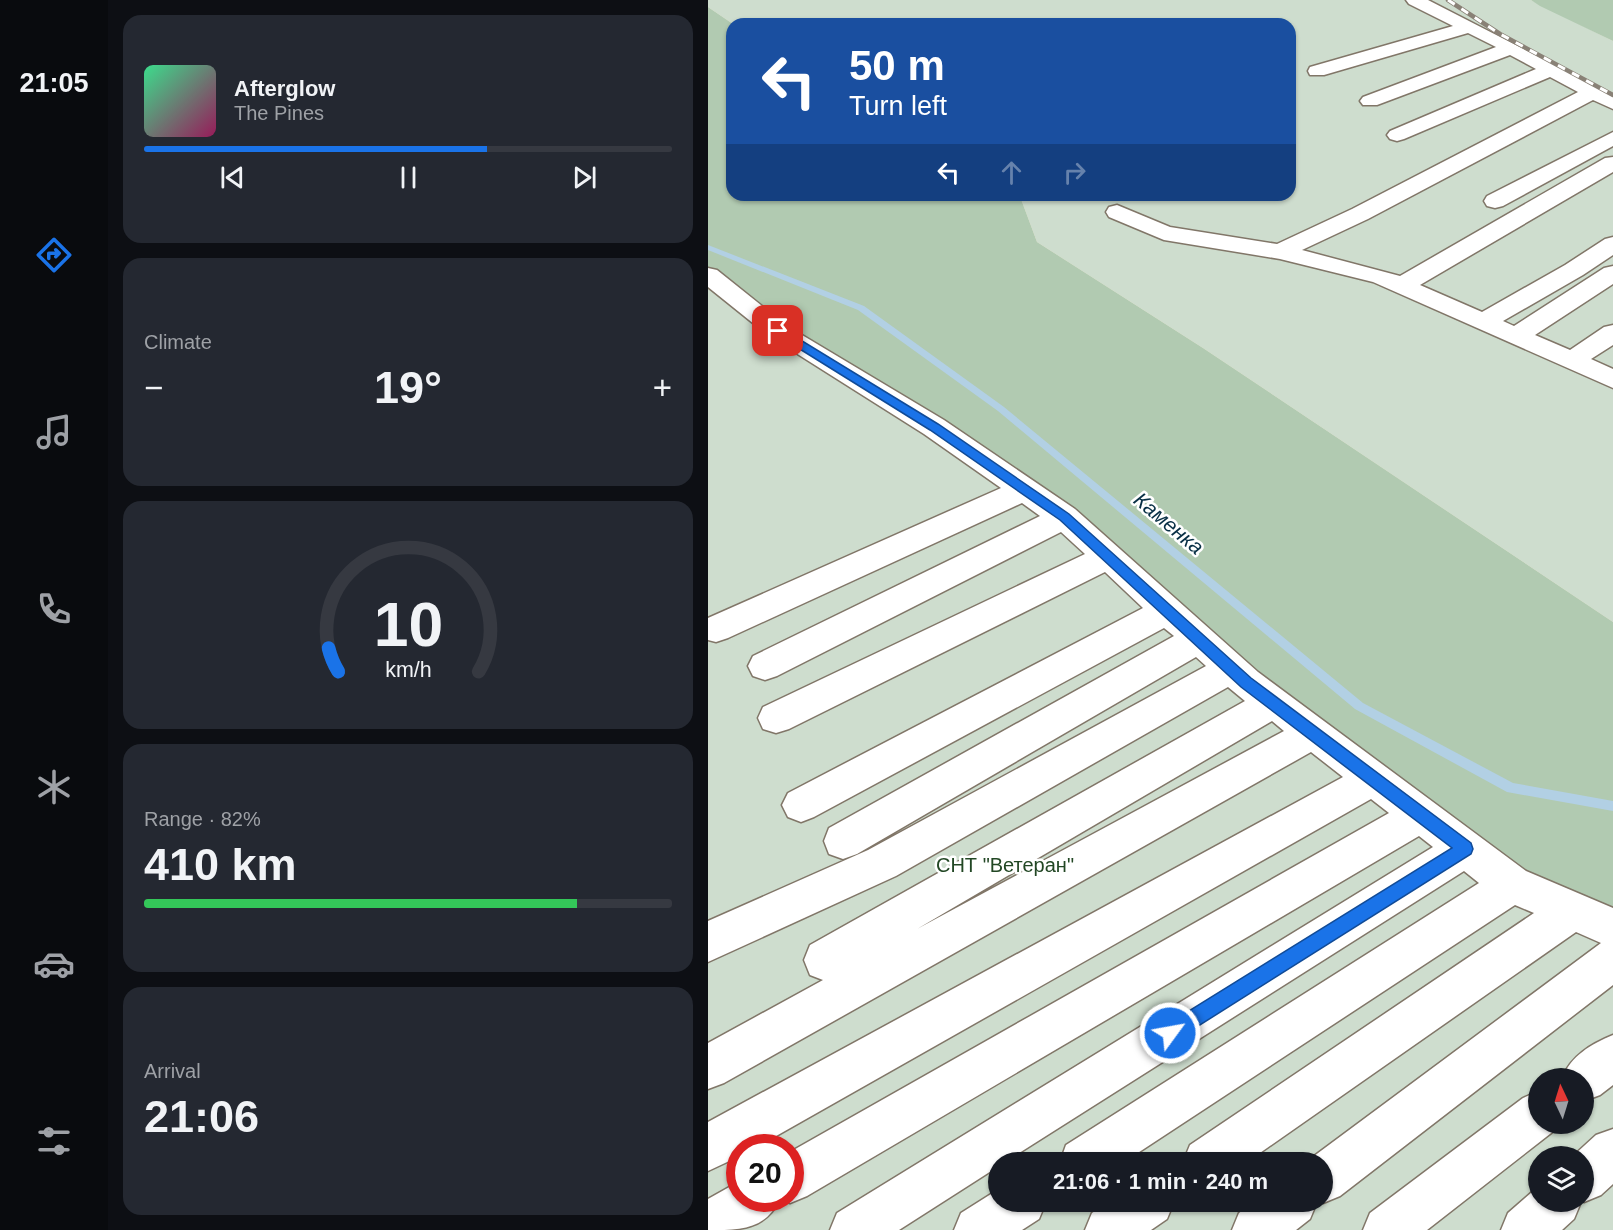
<!DOCTYPE html>
<meta charset="utf-8">
<style>
:root{--surface:#171b24;--page:#242831;--text:#f1f3f6;--muted:#9ea1a6;--line:#363941;--accent:#1a73e8}
body{margin:0;font-family:Helvetica,sans-serif;background:var(--page);color:var(--text);height:100vh;display:flex;flex-direction:column;font-size:22px;white-space:nowrap}
*{box-sizing:border-box;margin:0}
p{font-size:20px;color:var(--muted)}
.icon{flex:none;width:33px;height:33px;fill:none;stroke:currentColor;stroke-width:2;stroke-linecap:round;stroke-linejoin:round}
.map{position:relative;flex:1;overflow:hidden}
.panel{display:flex;flex-direction:column;gap:15px;padding:15px;background:#0d0f14;width:600px}
.panel>*{flex:none}
.banner{position:absolute;left:18px;top:18px;width:570px;height:183px;border-radius:18px;box-shadow:0 2px 4px #0004;background:#1a4fa0;color:#fff;overflow:hidden}
.needle{width:39px;rotate:356deg}
.controls{position:absolute;left:820px;top:1068px;display:grid;gap:12px}
.controls a{display:grid;place-items:center;width:66px;height:66px;border-radius:50%;background:var(--surface);box-shadow:0 2px 4px #0004;font-size:30px}
.speed{position:absolute;left:18px;top:1134px;display:flex;gap:12px;font-size:30px;font-weight:700;text-align:center}
.speed>*{display:grid;place-content:center;width:78px;height:78px;border-radius:50%;background:var(--surface);box-shadow:0 2px 4px #0004;line-height:1}
.speed .limit{border:9px solid #d22;background:#fff;color:#111}
.pin{position:absolute;display:grid;place-items:center;width:51px;height:51px;color:#fff;margin:-26px;border-radius:12px;box-shadow:0 3px 9px #0006}
.me{position:absolute;width:66px;margin:-33px;rotate:58deg;stroke-linejoin:round;filter:drop-shadow(0 0 4px #0008)}
.turn{display:flex;align-items:center;gap:21px;height:126px;padding:0 24px;font-size:27px}
.turn .icon{width:78px;height:78px;stroke-width:2.5}
.turn b{display:block;font-size:42px;line-height:51px}
.lanes{display:flex;align-items:center;height:57px;padding:0 24px;background:#0003;justify-content:center;gap:30px;direction:ltr}
.lanes .off{opacity:.35}
.big{font-size:45px;font-weight:700;line-height:1.1}
.panel .card{flex:1;display:flex;flex-direction:column;justify-content:center;gap:9px;min-width:0;padding:0 21px;border-radius:18px;background:var(--page)}
.panel .dial{align-items:center;gap:0}
.dial svg{height:156px;overflow:visible;fill:none;stroke:var(--line);stroke-width:7;stroke-linecap:round;text-anchor:middle}
.dial text{fill:var(--text);stroke:none}
.song{display:flex;align-items:center;gap:18px}
.cover{width:72px;height:72px;border-radius:9px;background:linear-gradient(135deg,hsl(150 70% 55%),hsl(330 70% 35%))}
.played{height:6px;border-radius:3px;background:linear-gradient(90deg,var(--accent) 65%,var(--line) 65%)}
.keys{display:flex;justify-content:space-around;direction:ltr}
.heat{display:flex;justify-content:space-between;align-items:center;font-size:33px;direction:ltr}
.charge{height:9px;border-radius:4px;background:linear-gradient(90deg,#34c759 82%,var(--line) 0)}
.trip{position:absolute;left:280px;top:1152px;width:345px;height:60px;border-radius:30px;background:var(--surface);box-shadow:0 2px 4px #0004;font-weight:700;line-height:60px;text-align:center}
main{display:flex;flex:1;min-height:0}
.tab-bar{display:flex;flex-direction:column;width:108px;justify-content:space-around;align-items:center;background:#090b0e;color:var(--muted)}
.tab-bar .icon{width:42px;height:42px}
.tab-bar .current{color:var(--accent)}
.tab-bar b{font-size:27px;color:var(--text)}
.map>svg:first-child{display:block}
.green{fill:#ceddce;fill-rule:evenodd}
.forest{fill:#b1cab1}
.lines{fill:none;stroke-linecap:round;stroke-linejoin:round}
.stream{fill:#b2d0e4;fill-rule:evenodd}
.minor-casing{stroke:#817668;stroke-width:3}
.minor{fill:#fff;fill-rule:evenodd}
.rail-casing{stroke:#898176;stroke-width:4.5}
.rail{stroke:#fff;stroke-width:3;stroke-dasharray:8;stroke-linecap:butt}
.route{fill:#1a73e8;stroke:#114b97;stroke-width:1.5}
.labels{text-anchor:middle;dominant-baseline:central;stroke-width:5;stroke-linejoin:round;paint-order:stroke}
.park-label{font-size:20px;fill:#224724;stroke:#fff}
.water-label{font-size:21px;font-style:italic;fill:#082f45;stroke:#fff}
</style>
<main>
<nav class="tab-bar">
<b>21:05</b>
<svg class="icon current" aria-label="directions" viewBox="0 0 24 24"><path d="M12 3l9 9-9 9-9-9zM9 14v-3h6M13 9l2 2-2 2"/></svg>
<svg class="icon" aria-label="music" viewBox="0 0 24 24"><path d="M9 18V5l10-2v13"/><circle cx="6" cy="18" r="3"/><circle cx="16" cy="16" r="3"/></svg>
<svg class="icon" aria-label="phone" viewBox="0 0 24 24"><path d="M5 4h4l2 5-3 2q2 4 5 5l2-3 5 2v4C11 20 4 13 5 4z"/></svg>
<svg class="icon" aria-label="climate" viewBox="0 0 24 24"><path d="M12 3v18M4 7l16 10M4 17L20 7"/></svg>
<svg class="icon" aria-label="car" viewBox="0 0 24 24"><path d="M5 17H2v-5l4-1 3-4h7l3 4 3 1v5h-3M9 17h6M6 11h13"/><circle cx="7" cy="17" r="2"/><circle cx="17" cy="17" r="2"/></svg>
<svg class="icon" aria-label="filters" viewBox="0 0 24 24"><path d="M4 7h16M4 17h16"/><circle cx="9" cy="7" r="2"/><circle cx="15" cy="17" r="2"/></svg>
</nav>
<section class="panel">
<div class="card">
<div class="song"><i class="cover"></i><div><b>Afterglow</b><p>The Pines</p></div></div>
<div class="played"></div>
<div class="keys"><svg class="icon" aria-label="previous" viewBox="0 0 24 24"><path d="M18 5L8 12l10 7zM5 5v14"/></svg><svg class="icon" aria-label="pause" viewBox="0 0 24 24"><path d="M8 5v14M16 5v14"/></svg><svg class="icon" aria-label="next" viewBox="0 0 24 24"><path d="M6 5l10 7-10 7zM19 5v14"/></svg></div>
</div>
<div class="card"><p>Climate</p>
<div class="heat"><a>−</a><b class="big">19°</b><a>+</a></div>
</div>
<div class="card dial"><svg viewBox="0 0 100 80">
<path d="M14 69A42 42 0 1 1 86 69"/>
<path d="M14 69A42 42 0 0 1 9 57" stroke="#1a73e8"/>
<text x="50" y="56" font-size="32" font-weight="700">10</text>
<text x="50" y="72" font-size="11">km/h</text>
</svg></div>
<div class="card"><p>Range · 82%</p><b class="big">410 km</b><div class="charge"></div></div>
<div class="card"><p>Arrival</p><b class="big">21:06</b></div>
</section>
<div class="map">
<svg width="905" height="1230" viewBox="0 0 905 1230">
<rect width="100%" height="100%" fill="#fdf1e1"/>
<!-- green -->
<path class="green" d="M0,0H823L905,41V622L495,348L329,242L313,199L306,195H582V24H25L0,7Z
M0,275L226,427L905,928V1230H0ZM831,1078H876V1124H831ZM32,1148H82V1198H32ZM831,1156H876V1202H831ZM291,1162H615V1202H291Z"/>
<!-- forest -->
<path class="forest" d="M823,0H905V41L832,6Z
M0,7L25,24L24,195H306L313,199L329,242L495,348L905,622V928L804,884L356,517L0,275Z"/>
<g class="lines">
<!-- stream -->
<path class="stream" d="M0,245L156,306L296,407L655,703L805,783L905,801V811L799,792L647,709L290,411L150,310L0,250Z"/>
<defs>
<path id="minor" d="M698,0H720L905,95V109L885,100L660,219L594,250L692,276L897,158L905,157V172L712,285L774,312L857,265L897,239L905,237V255L875,275L795,321L806,326L896,268L905,266V284L827,335L862,350L896,327L905,325V345L883,359L905,369V388L665,282L572,259L456,240L401,217L398,212L401,207L409,205L462,227L569,244L644,209L870,92L842,77L696,139L689,141L682,139L679,135L682,131L828,69L802,55L669,105H655L652,101L655,97L788,47L760,33L616,75H602L600,71L602,67L745,26L701,4Z
M905,132V146L795,206L787,208L779,206L776,201L779,196Z
M0,268L9,270L79,326L236,420L367,509L550,672L818,871L905,908V985L632,1196L615,1203L612,1202H615V1162H598L893,943L868,932L539,1162H475L482,1145L826,913L807,905L416,1162H352L358,1145L771,883L756,871L297,1162H291V1166L191,1230H122L129,1213L725,847L711,836L99,1196L82,1203L72,1199C57,1230 33,1230 0,1230V1199L32,1181V1198H82V1152L681,813L663,799L47,1148H32V1156L0,1171V1122L635,777L603,752L16,1083L0,1089V1043L115,980L102,975L96,960L102,945L537,701L520,687L188,876L0,962V921L160,850L498,666L488,657L149,854L135,859L121,854L116,841L121,828L466,636L456,628L106,817L93,822L80,817L74,805L80,793L435,608L397,572L81,729L68,733L55,729L50,718L55,707L377,554L353,532L69,676L57,680L45,676L40,666L45,656L332,516L314,503L20,638L8,642L0,640V618L293,488L216,434L61,336L0,287ZM564,721L576,731L209,929Z
M905,1035V1085L892,1095L876,1101V1078H854C863,1056 883,1044 905,1035Z
M831,1091V1124H850L847,1130L719,1230H655L662,1213L815,1098Z
M905,1129V1184L893,1195L876,1202V1156H865L888,1135Z
M831,1186V1202H873L866,1219L854,1230H793L800,1213Z
M291,1189V1202H338L331,1219L314,1230H246L253,1213Z
M400,1202H466L459,1219L443,1230H377L384,1213Z
M546,1202H609L602,1219L588,1230H524L531,1213Z"/>
</defs>
<!-- minor casing -->
<use href="#minor" class="minor-casing"/>
<!-- minor -->
<use href="#minor" class="minor"/>
<defs>
<path id="rail" d="M740,0L792,34L905,95"/>
</defs>
<!-- rail casing -->
<use href="#rail" class="rail-casing"/>
<!-- rail -->
<use href="#rail" class="rail"/>
</g>
<!-- route -->
<path class="route" d="M66,328H73L230,424L361,514L543,678L763,843L765,849L763,854L468,1040L462,1042L455,1040L452,1033L455,1027L744,848L533,687L352,520L222,430L66,333Z"/>
<g class="labels">
<!-- park labels -->
<g class="park-label">
<text x="297" y="865">СНТ "Ветеран"</text>
</g>
<!-- water labels -->
<g class="water-label">
<text transform="translate(461 523) rotate(40)">Каменка</text>
</g>
</g>
</svg>
<div class="controls">
<a><svg class="needle" viewBox="-14 -14 28 28"><path d="M0-13l5 13h-10z" fill="#e53935"/><path d="M0 13l5-13h-10z" fill="#9ea1a6"/></svg></a>
<a><svg class="icon" aria-label="layers" viewBox="0 0 24 24"><path d="M12 4l9 5-9 5-9-5zM3 14l9 5 9-5"/></svg></a>
</div>
<div class="speed"><div class="limit">20</div></div>
<div class="pin" style="left:70px;top:331px;background:#d93025"><svg class="icon" aria-label="arrive" viewBox="0 0 24 24"><path d="M6 21V4h12l-3 4 3 4H6"/></svg></div>
<svg class="me" style="left:462px;top:1033px" viewBox="-20 -20 40 40"><circle r="17" fill="#1a73e8" stroke="#fff" stroke-width="3"/><path d="M0-11L8 9 0 5-8 9z" fill="#fff"/></svg>
<div class="trip">21:06 · 1 min · 240 m</div>
<div class="banner">
<div class="turn"><svg class="icon" aria-label="left" viewBox="0 0 24 24"><path d="M17 20v-9H6M10 6l-5 5 5 5"/></svg><div><b>50 m</b>Turn left</div></div>
<div class="lanes"><svg class="icon" aria-label="left" viewBox="0 0 24 24"><path d="M17 20v-9H6M10 6l-5 5 5 5"/></svg><svg class="icon off" aria-label="ahead" viewBox="0 0 24 24"><path d="M12 20V5M6 11l6-6 6 6"/></svg><svg class="icon off" aria-label="right" viewBox="0 0 24 24"><path d="M7 20v-9h11M14 6l5 5-5 5"/></svg></div>
</div>
</div>
</main>
